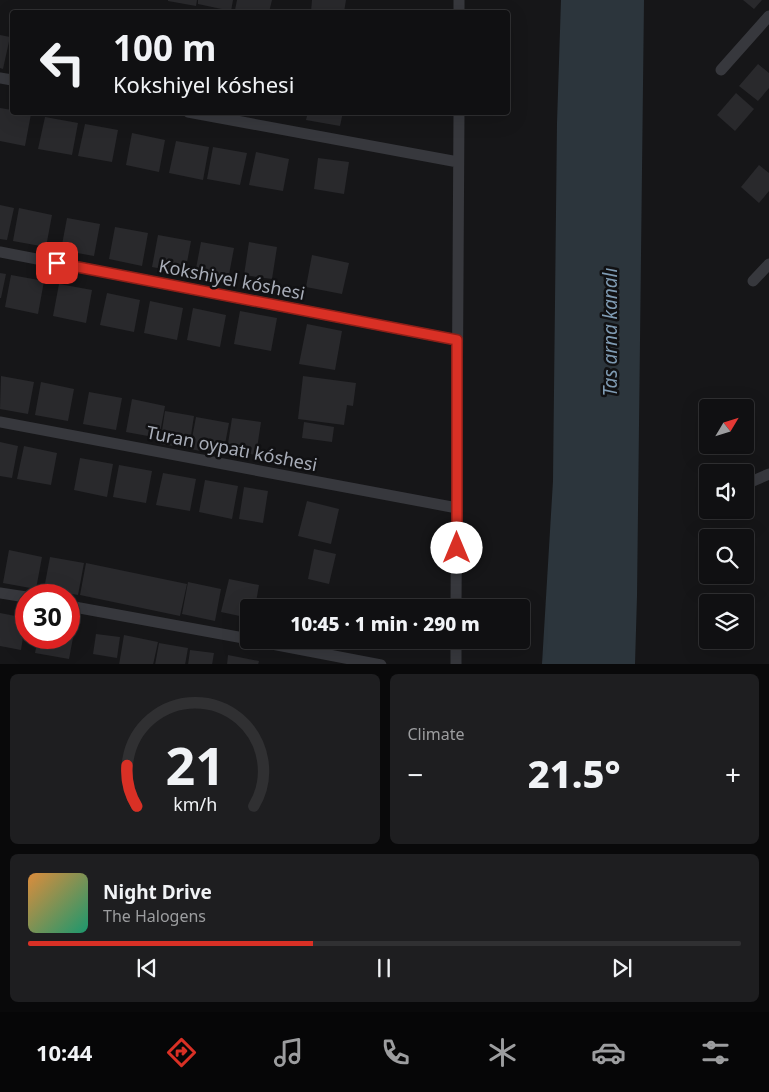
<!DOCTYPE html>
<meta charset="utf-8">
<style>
:root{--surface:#101012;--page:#1e1e20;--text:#f1f3f6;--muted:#9c9d9f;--line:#303032;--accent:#d93025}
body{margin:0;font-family:"Noto Sans",sans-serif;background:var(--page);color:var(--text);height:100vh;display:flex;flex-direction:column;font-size:19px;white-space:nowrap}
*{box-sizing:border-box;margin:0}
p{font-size:16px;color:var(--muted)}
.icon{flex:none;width:28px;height:28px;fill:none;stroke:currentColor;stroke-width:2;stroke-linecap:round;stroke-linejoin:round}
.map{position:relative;height:664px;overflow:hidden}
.side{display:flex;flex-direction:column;gap:10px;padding:10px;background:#09090a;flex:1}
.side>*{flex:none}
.guide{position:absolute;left:10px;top:10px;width:500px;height:105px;border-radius:5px;box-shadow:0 5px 20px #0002,0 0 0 1px var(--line);background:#101012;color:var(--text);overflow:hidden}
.needle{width:32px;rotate:52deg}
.controls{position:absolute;left:699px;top:399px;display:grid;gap:10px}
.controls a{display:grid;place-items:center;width:55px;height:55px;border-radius:5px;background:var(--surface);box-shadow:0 5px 20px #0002,0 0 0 1px var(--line);font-size:25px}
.speed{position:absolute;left:15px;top:584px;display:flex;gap:10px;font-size:25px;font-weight:700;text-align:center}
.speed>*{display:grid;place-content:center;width:65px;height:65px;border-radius:50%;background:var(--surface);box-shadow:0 5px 20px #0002,0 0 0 1px var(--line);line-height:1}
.speed .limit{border:8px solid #d22;background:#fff;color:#111}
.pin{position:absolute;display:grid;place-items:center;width:42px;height:42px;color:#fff;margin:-21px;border-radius:10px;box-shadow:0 2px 8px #0006}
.me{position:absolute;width:55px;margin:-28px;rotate:0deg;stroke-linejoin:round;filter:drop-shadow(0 0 4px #0008)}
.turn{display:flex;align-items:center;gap:18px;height:105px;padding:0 20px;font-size:22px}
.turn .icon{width:65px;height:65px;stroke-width:2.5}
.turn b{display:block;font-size:35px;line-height:42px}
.big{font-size:38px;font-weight:800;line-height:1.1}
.side .card{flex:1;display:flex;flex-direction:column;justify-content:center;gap:8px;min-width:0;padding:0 18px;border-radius:8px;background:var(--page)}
.side .dial{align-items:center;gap:0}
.dial svg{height:130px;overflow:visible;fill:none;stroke:var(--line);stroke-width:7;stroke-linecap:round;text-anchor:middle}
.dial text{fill:var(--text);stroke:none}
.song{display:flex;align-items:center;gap:15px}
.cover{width:60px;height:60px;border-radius:8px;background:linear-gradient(135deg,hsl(30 70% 55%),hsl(160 70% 35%))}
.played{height:5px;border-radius:2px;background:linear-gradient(90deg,var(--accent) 40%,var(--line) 40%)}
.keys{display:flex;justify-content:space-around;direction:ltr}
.heat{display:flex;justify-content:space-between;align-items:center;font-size:28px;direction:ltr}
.side .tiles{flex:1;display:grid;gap:10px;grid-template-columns:1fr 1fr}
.card:last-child{grid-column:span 2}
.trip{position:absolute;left:240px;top:599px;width:290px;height:50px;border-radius:5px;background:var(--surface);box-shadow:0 5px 20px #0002,0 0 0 1px var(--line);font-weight:800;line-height:50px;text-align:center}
.menu{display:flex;height:80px;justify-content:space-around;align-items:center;background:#060607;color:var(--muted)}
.menu .icon{width:35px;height:35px}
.menu .selected{color:var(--accent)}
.menu b{font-size:22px;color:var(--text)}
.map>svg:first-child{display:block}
.water{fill:#2c353c}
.building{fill:#29292c}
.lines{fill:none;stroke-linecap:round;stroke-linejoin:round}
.street{stroke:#37383d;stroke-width:11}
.route-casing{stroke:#8d1f18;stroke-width:12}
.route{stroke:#d93025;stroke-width:9}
.labels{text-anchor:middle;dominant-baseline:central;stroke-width:5;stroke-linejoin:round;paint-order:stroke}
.street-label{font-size:18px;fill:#a8adb8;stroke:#111113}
.water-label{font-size:19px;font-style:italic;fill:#7f9bb3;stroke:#111113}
</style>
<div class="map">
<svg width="769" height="665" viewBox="0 0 769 665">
<rect width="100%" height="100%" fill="#161618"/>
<!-- water -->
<path class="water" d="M561,0H644L637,596L635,664H542L553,481L557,123Z"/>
<!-- building -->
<path class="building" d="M168,0H197L196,6L168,1Z
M198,0H233L231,11L198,4Z
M237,0H272L269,12H248L235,10Z
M312,0H346L344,12H311Z
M743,0H762L754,9Z
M0,35L10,37L3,69L0,68Z
M758,64L769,73V88L758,101L739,86Z
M736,93L754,109L735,131L717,115Z
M0,108L12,110V112L31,114L25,146L0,141Z
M308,112H343L340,126L306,120Z
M45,117L78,123L72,155L38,149Z
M85,124L118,130L112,162L78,156Z
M132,133L165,140L159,172L126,165Z
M176,141L209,147L203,180L169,173Z
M213,147L247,153L240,185L207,179Z
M256,152L289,159L283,191L249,185Z
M318,158L349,162L344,194L314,189Z
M759,165L769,173V191L759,203L741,187Z
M0,205L14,208L7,240L0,239Z
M19,208L52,215L46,247L13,241Z
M67,218L100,224L94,256L61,250Z
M115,227L148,233L142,266L109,259Z
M158,235L191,241L185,273L152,267Z
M201,242L234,248L228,280L195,274Z
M249,242L277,247L272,279L244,275Z
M312,255L349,263L342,294L306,287Z
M0,273L6,274L1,298H0Z
M11,275L44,281L38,314L5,307Z
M59,284L92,290L86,323L53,316Z
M107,293L140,300L134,332L100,325Z
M150,301L183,308L177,340L144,333Z
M193,308L226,315L220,347L187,340Z
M240,311L277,318L271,351L234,344Z
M307,324L342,331L335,370L299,364Z
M1,376L34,382L28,414L0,409Z
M303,376L356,383L353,406L347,405L344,425L298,419Z
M41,382L74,389L68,421L35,415Z
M89,392L122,398L116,430L83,424Z
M132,399L165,406L159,438L126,432Z
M165,411L194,416L189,448L160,444Z
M196,417L229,423L223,455L190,449Z
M232,418L261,422L256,455L227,450Z
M304,422L334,427L332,442L302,438Z
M0,442L18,446L12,478L0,476Z
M24,446L57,453L51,485L17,479Z
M80,458L113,464L107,497L74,490Z
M119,465L152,471L146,503L113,497Z
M163,473L196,479L190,511L156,505Z
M205,480L238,486L232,519L199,512Z
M244,487L268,491L263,523L239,519Z
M307,501L339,509L331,544L298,536Z
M314,549L336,554L329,584L308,579Z
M9,550L42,557L36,589L3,583Z
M50,557L84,563L78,595L44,589Z
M86,563L187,584L180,616L80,595Z
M229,579L259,585L255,608H249V618L221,612Z
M188,582L221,589L215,621L182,614Z
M306,599L327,603L326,608H305Z
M0,613L26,618L21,650L0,646Z
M69,626L75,627L69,659L35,653L38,638H69Z
M96,634L120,637L117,658L93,654Z
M124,635L158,642L153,665H119Z
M159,643L188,648L185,665H155Z
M190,650L214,653L212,665H188Z
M228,655L259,661L258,665H227Z"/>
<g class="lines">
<!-- street -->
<path class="street" d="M459,12V0
M721,70L769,16
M0,78L12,80
M188,112L458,162
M0,252L457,340
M753,281L769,264
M0,422L457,508
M746,484L769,474
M0,593L26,597
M69,606L249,639
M456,608L459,112
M251,640L381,665
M456,665V640"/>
</g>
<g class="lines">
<defs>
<path id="route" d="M57,263L457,340V548"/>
</defs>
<!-- route casing -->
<use href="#route" class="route-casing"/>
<!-- route -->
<use href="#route" class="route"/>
</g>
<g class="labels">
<!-- street labels -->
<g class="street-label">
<text transform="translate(232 279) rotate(11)">Kokshiyel kóshesi</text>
<text transform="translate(232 448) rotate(11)">Turan oypatı kóshesi</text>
</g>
<!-- water labels -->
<g class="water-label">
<text transform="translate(610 332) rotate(-90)">Tas arna kanalı</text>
</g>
</g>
</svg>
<div class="controls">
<a><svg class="needle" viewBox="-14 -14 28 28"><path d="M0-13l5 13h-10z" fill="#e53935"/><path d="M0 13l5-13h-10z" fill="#9c9d9f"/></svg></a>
<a><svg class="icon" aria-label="sound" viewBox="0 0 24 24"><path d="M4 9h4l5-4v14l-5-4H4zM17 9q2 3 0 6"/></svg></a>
<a><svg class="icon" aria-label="search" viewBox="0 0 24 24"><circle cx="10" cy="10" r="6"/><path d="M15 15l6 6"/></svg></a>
<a><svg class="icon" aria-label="layers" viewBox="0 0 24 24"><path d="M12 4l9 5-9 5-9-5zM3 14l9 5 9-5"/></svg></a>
</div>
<div class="speed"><div class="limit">30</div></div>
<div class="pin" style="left:57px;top:263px;background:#d93025"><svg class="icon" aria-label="arrive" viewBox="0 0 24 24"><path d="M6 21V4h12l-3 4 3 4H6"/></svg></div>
<svg class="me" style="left:457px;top:548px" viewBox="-20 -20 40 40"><circle r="19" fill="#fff"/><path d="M0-13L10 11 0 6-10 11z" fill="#d93025"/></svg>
<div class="trip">10:45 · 1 min · 290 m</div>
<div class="guide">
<div class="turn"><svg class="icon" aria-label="left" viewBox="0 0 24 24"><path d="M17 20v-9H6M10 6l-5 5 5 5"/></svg><div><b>100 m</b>Kokshiyel kóshesi</div></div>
</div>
</div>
<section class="side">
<div class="tiles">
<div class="card dial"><svg viewBox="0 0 100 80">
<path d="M14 69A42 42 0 1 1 86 69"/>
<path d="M14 69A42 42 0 0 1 8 44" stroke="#d93025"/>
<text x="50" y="56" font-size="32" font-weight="700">21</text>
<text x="50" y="72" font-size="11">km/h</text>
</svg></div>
<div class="card"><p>Climate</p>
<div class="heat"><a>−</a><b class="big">21.5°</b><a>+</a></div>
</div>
<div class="card">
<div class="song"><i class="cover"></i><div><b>Night Drive</b><p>The Halogens</p></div></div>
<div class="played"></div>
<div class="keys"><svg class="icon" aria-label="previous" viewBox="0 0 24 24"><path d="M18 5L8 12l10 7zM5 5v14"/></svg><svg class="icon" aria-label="pause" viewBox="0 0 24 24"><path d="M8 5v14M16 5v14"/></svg><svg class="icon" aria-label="next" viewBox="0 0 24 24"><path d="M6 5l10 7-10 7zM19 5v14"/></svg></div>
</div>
</div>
</section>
<nav class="menu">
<b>10:44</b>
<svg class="icon selected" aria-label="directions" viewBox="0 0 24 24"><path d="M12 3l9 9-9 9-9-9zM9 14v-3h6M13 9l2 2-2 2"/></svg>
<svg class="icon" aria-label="music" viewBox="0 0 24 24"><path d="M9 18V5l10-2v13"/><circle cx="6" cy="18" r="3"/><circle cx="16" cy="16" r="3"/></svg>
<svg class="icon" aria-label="phone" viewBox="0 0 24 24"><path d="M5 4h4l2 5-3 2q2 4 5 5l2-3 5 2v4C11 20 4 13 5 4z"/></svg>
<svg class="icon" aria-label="climate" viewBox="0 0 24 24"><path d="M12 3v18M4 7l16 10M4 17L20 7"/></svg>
<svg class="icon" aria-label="car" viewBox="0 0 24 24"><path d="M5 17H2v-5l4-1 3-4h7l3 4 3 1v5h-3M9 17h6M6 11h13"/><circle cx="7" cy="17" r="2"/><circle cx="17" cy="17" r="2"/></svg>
<svg class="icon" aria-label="filters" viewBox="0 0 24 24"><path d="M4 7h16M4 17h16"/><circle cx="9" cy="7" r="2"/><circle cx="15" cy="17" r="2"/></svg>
</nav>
